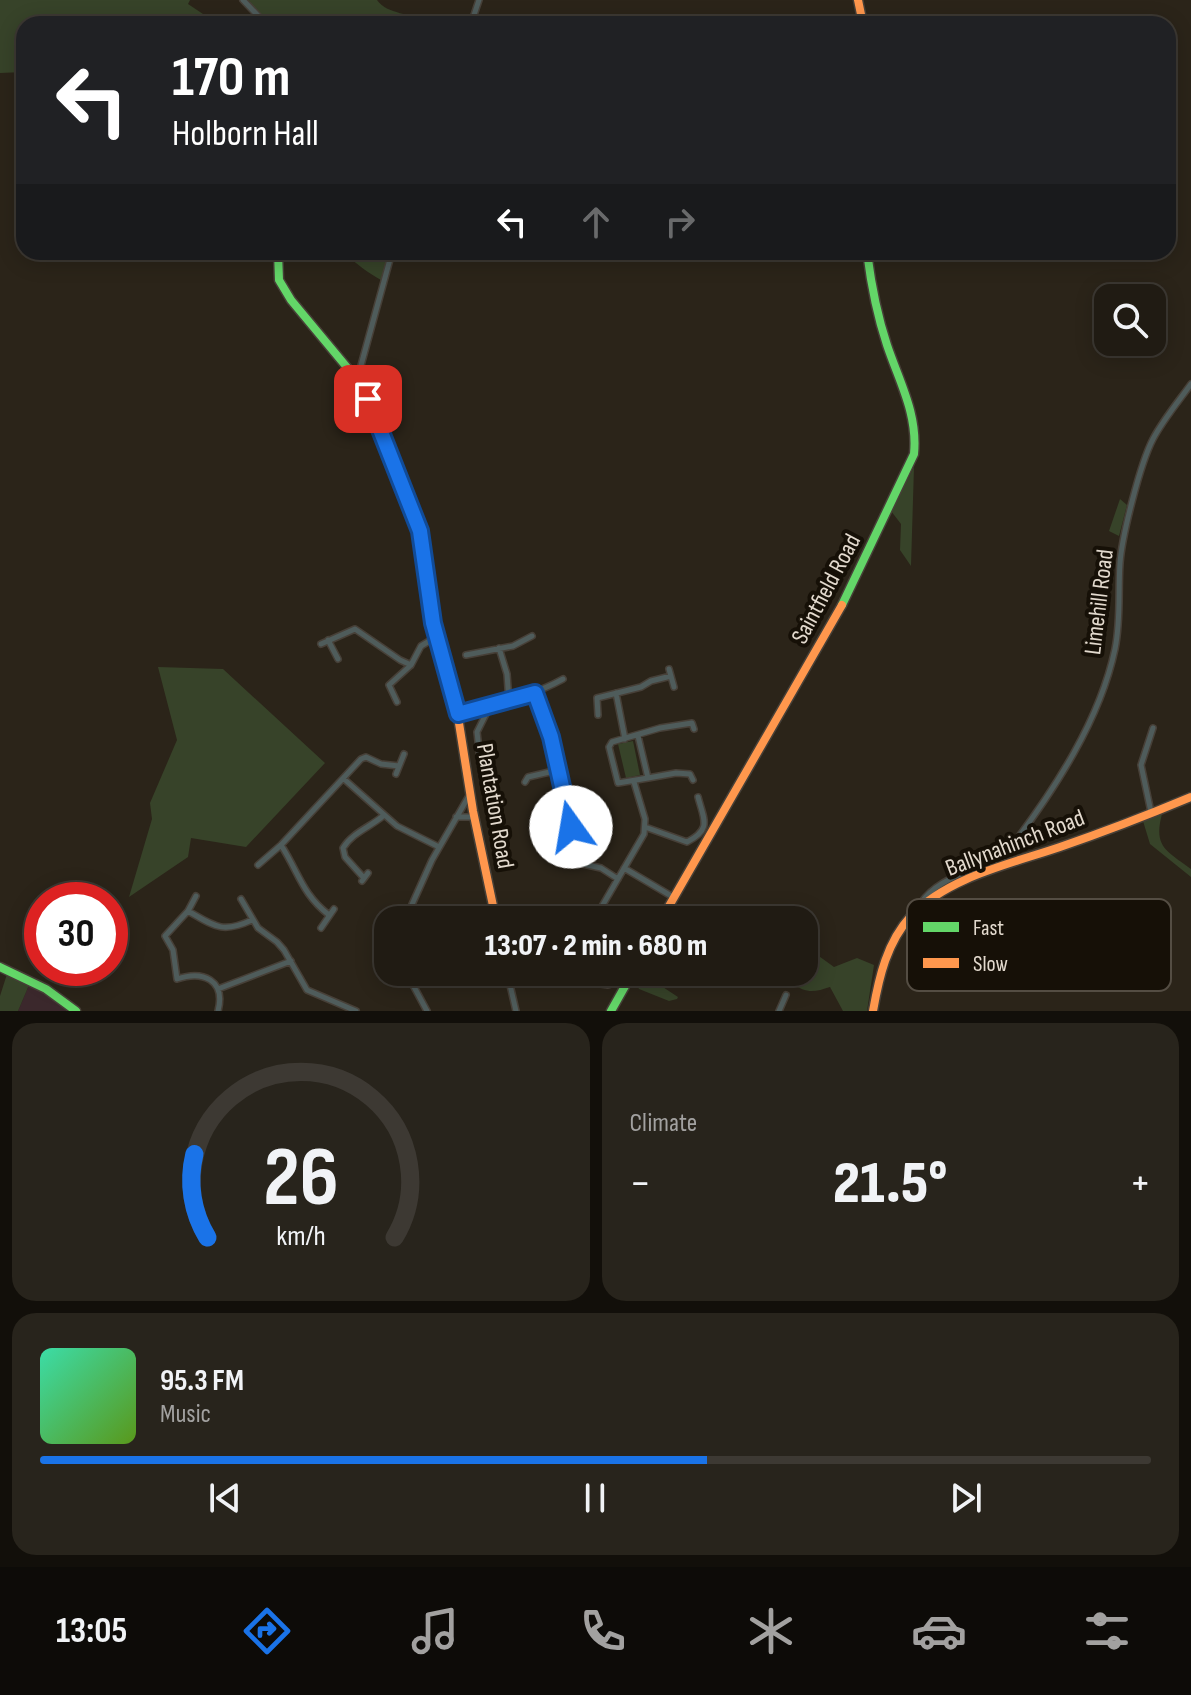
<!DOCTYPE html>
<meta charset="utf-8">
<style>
:root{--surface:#201b13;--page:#28241c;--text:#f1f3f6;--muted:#a2a1a0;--line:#3d3933;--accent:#1a73e8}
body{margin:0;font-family:"Sofia Sans Condensed",sans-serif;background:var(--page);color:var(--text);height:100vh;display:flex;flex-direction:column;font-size:30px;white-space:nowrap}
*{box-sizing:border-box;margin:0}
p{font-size:26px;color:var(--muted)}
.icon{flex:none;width:44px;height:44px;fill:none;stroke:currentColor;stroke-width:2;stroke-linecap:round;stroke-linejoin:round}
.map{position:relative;height:1011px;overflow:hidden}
.details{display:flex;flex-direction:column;gap:12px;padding:12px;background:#120f0a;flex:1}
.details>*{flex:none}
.top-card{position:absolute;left:16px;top:16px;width:1160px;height:244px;border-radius:24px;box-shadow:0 4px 20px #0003,0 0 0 2px var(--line);background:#202124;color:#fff;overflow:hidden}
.controls{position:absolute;left:1094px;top:284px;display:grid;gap:16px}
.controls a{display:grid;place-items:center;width:72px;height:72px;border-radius:16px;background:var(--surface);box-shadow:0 4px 20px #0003,0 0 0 2px var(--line);font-size:40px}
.speed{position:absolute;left:24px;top:882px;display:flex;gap:16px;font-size:40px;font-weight:700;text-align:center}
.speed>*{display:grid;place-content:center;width:104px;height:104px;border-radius:50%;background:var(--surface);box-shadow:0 4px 20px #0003,0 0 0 2px var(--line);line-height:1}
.speed .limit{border:12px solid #d22;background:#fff;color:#111}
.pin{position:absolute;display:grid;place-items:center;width:68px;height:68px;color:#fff;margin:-34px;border-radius:16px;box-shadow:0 4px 12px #0006}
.me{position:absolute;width:88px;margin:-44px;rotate:347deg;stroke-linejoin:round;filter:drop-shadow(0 0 6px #0008)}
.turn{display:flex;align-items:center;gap:28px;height:168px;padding:0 24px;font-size:36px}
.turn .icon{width:104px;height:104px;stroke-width:2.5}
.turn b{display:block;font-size:56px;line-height:68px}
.lanes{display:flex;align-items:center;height:76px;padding:0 24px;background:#0003;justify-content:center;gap:40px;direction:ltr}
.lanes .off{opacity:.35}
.big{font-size:60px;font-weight:800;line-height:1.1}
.details .tile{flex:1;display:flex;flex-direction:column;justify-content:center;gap:12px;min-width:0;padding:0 28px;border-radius:24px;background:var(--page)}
.details .dial{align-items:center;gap:0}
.dial svg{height:208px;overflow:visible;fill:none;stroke:var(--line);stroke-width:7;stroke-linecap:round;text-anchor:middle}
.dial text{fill:var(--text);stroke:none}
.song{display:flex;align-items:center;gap:24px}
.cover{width:96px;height:96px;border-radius:12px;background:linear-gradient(135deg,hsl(160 70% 55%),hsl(90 70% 35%))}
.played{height:8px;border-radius:4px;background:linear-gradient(90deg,var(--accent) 60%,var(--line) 60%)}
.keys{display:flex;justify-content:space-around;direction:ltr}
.heat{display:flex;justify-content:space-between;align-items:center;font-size:44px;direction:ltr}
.details .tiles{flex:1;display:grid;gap:12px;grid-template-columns:1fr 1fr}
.tile:last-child{grid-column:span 2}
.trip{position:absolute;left:374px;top:906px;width:444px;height:80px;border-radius:24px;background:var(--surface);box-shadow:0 4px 20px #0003,0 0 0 2px var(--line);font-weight:800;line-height:80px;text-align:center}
.menu{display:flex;height:128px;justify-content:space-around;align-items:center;background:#0d0b08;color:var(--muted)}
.menu .icon{width:56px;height:56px}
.menu .on{color:var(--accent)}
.menu b{font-size:36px;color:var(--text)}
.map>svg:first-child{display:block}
.industrial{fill:#3b282c}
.green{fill:#374329}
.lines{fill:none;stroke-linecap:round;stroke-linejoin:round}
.street-casing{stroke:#474038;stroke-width:8}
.fast-casing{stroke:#474038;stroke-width:11}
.slow-casing{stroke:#474038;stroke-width:11}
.street{stroke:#4f5c5b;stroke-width:5}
.fast{stroke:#63d668;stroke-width:8}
.slow{stroke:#ff974d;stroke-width:8}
.route-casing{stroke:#114b97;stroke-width:20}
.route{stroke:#1a73e8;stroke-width:14}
.labels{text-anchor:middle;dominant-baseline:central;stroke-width:8;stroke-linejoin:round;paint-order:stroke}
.street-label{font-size:24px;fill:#e3dace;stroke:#161007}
.key{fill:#161007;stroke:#544d43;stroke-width:2}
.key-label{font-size:22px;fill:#e3dace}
</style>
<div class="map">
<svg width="1191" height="1011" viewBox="0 0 1191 1011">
<rect width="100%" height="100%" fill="#2b2419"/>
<!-- industrial -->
<path class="industrial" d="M29,985L57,1002L69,1011H18Z"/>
<!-- green -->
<path class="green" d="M0,0H190L188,4L218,24H24V72L0,73Z
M248,0H377C387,15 412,12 426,24H269Z
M342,252H389L381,280C366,272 355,262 342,252Z
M914,467L911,566L900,550L901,524L891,511Z
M1120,499L1127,505L1119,536L1109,531Z
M158,667L223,669L325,763L246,847L191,838L188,857L129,897L152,819L150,803L177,740Z
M633,741L640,775L626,778L618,744Z
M1162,814C1153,847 1167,851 1191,869V877L1150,844L1143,821Z
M568,831L578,861L562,857L554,850L553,835Z
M816,954L834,967L857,958L874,965L867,1011H843L830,987C815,992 806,994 792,983Z
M640,972L678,997L677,999L669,1001L639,989L635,981Z
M7,974L29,985L18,1011H0V996Z"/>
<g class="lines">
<defs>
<path id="street" d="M243,0L266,24
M471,24L479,0
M357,380L392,252
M328,640L338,659
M321,644L355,629L400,660L411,665
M499,648L507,674L509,702
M466,655L513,646L532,636
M669,669L674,687
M535,693C557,748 567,807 583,864L601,868L618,879
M616,693L625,739
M397,702L389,685L411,665L421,646L436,637
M458,714C496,702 527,699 563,679
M598,715L597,698L641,687L651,681L671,676
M638,736L648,778L618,783L609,747L612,742L660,728L692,723L694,729
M481,768L477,732L486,714L484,706
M396,774L404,754
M648,778L676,773L690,774L693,780
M344,779L397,826L439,847
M525,782L528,777L558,770
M1151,812L1141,765L1153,728
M456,817H474
M645,827L687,842C712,829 704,820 698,797
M573,831L583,825L587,827L586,831L575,835
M281,845C299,873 302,894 329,915
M553,849L549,832L571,827
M563,859L575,863L582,862
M258,865L281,845L361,759L366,757L381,764L399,766
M624,868L673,897
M363,877L345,857L343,848C352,833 370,827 383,816
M362,881L368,873
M196,896L188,911L165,936L173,950L177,979C203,970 226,980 218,1011
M241,899L258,928L277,942L284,950L307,990L356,1011
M921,903C941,873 985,871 1011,847C1055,789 1100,720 1115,649C1121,620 1118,592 1120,563C1122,536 1140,464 1153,439C1163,420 1178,402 1191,384
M188,911C214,926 222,934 252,920
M405,920L432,860L470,794
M567,920L568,917L574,915L584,920
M594,920L644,834L645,819L634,782
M321,928L334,909
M406,972L427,1011
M507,972L516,1011
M568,972L572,980L608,985L615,983L621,972
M218,989L291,961
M779,1011L786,995"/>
<path id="fast" d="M278,252L279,280L291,300L350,371L368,399L415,514L423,543L433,623L455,698
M842,605L914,454C918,414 899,381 887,345C877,315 871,284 867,252
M0,967L46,989L76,1011
M611,1011L633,972"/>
<path id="slow" d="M858,0L863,24
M455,698L473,811L496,920
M661,920L842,605
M873,1011C879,977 887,942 911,916C948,877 1010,864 1060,847C1104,832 1148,815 1191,797"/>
</defs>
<!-- street casing -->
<use href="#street" class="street-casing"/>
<!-- fast casing -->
<use href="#fast" class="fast-casing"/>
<!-- slow casing -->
<use href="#slow" class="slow-casing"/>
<!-- street -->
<use href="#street" class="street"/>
<!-- fast -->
<use href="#fast" class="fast"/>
<!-- slow -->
<use href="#slow" class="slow"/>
</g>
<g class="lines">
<defs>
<path id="route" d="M368,399L420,531L433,623L458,714L535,693L551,737L571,827"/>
</defs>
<!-- route casing -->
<use href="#route" class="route-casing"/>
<!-- route -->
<use href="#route" class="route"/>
</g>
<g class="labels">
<!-- street labels -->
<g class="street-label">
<text transform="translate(826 589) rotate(-62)">Saintfield Road</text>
<text transform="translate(1099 602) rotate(-83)">Limehill Road</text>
<text transform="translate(495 806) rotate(80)">Plantation Road</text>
<text transform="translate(1015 843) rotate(-21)">Ballynahinch Road</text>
</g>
</g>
<!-- legend -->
<rect x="907" y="899" width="264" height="92" rx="12" class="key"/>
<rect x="923" y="922" width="36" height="10" fill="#63d668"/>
<rect x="923" y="958" width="36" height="10" fill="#ff974d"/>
<g class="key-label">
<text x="973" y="935">Fast</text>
<text x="973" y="971">Slow</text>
</g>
</svg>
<div class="controls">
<a><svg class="icon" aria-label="search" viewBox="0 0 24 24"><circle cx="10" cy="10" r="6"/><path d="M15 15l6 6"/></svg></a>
</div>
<div class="speed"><div class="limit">30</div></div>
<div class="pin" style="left:368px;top:399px;background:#d93025"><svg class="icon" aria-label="arrive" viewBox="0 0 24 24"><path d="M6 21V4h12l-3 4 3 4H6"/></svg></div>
<svg class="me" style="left:571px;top:827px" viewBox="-20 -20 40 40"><circle r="19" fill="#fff"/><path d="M0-13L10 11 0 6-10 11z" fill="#1a73e8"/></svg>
<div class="trip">13:07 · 2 min · 680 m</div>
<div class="top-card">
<div class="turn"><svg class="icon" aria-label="left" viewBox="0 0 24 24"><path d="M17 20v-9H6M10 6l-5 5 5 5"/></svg><div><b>170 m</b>Holborn Hall</div></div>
<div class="lanes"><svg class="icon" aria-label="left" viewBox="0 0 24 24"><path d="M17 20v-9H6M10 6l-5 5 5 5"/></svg><svg class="icon off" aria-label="ahead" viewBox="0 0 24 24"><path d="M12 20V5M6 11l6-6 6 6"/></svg><svg class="icon off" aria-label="right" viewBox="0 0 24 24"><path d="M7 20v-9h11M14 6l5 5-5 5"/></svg></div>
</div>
</div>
<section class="details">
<div class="tiles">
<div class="tile dial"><svg viewBox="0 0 100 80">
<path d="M14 69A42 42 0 1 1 86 69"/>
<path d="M14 69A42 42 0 0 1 9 37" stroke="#1a73e8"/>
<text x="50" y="56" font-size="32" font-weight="700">26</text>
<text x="50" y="72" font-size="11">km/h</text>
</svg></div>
<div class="tile"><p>Climate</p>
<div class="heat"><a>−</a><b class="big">21.5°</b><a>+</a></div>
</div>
<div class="tile">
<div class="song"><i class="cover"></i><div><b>95.3 FM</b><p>Music</p></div></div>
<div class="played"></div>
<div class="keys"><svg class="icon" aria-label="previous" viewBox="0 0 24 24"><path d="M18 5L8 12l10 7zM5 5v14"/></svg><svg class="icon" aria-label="pause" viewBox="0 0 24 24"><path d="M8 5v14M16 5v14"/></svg><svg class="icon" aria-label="next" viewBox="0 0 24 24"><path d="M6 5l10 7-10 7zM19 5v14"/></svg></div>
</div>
</div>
</section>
<nav class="menu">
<b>13:05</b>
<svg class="icon on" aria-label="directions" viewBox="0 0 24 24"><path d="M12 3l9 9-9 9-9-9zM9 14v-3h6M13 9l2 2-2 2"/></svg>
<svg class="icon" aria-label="music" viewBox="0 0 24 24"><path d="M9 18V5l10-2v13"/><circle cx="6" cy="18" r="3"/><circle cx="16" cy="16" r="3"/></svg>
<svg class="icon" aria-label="phone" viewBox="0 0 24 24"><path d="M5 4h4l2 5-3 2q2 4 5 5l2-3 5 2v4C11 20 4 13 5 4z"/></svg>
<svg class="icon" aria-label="climate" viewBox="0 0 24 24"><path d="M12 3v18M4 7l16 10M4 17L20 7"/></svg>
<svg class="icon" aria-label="car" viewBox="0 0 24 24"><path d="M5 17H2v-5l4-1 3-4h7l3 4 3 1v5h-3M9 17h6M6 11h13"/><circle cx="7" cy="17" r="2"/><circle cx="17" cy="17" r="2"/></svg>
<svg class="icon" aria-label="filters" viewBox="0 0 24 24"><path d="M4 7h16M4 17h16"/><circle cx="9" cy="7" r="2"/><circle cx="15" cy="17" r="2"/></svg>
</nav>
